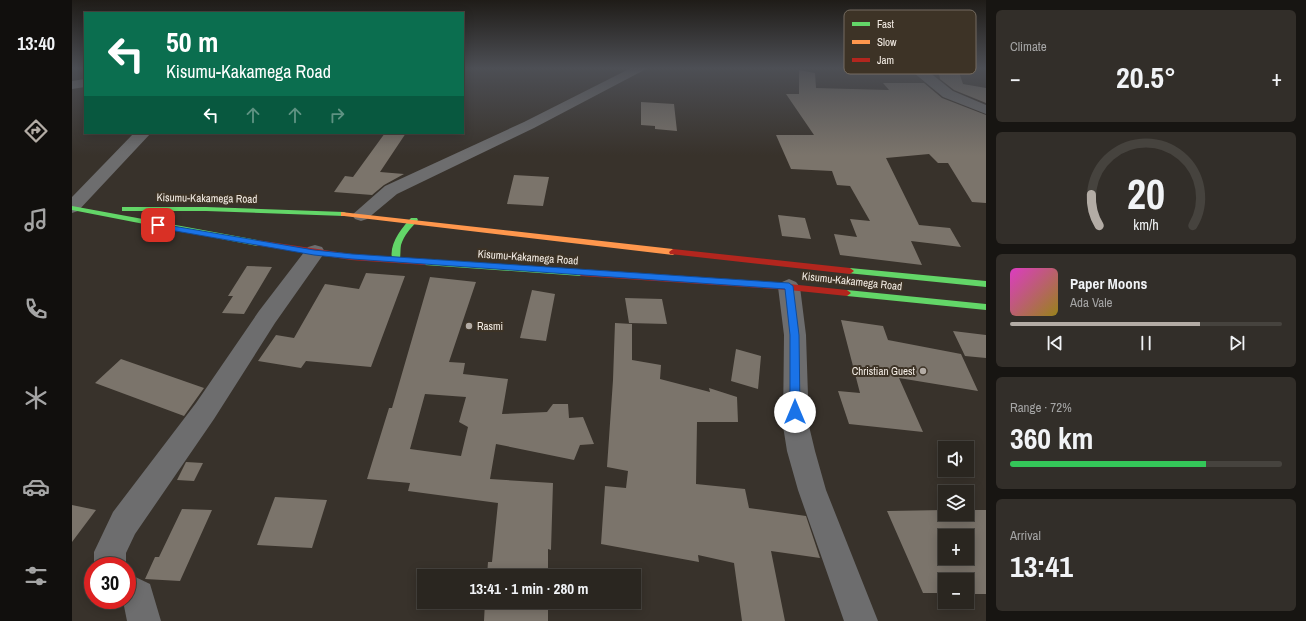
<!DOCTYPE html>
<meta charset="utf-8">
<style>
:root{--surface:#2a2620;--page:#322e29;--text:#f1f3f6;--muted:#a5a5a5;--line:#46433e;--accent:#b3aca5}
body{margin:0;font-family:"Archivo Narrow",sans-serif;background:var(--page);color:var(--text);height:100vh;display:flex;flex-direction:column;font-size:15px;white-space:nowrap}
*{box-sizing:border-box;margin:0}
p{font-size:13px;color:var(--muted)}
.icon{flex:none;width:22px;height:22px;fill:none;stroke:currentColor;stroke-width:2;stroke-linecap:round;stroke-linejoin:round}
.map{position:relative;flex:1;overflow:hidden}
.sheet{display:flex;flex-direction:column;gap:10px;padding:10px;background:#171512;width:320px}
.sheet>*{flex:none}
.top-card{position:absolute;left:12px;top:12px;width:380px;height:122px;border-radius:0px;box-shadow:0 2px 10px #0003,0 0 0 1px var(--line);background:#0b6e4f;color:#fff;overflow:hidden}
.buttons{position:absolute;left:866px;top:441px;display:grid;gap:8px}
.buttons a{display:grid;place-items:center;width:36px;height:36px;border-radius:0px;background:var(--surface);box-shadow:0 2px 10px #0003,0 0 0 1px var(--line);font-size:20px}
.speed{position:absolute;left:12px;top:557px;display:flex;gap:8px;font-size:20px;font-weight:700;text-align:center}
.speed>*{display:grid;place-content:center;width:52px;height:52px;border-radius:50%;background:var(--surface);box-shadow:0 2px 10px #0003,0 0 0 1px var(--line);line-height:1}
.speed .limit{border:6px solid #d22;background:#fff;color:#111}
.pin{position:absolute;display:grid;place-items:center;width:34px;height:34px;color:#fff;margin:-17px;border-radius:8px;box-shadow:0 2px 6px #0006}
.me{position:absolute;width:44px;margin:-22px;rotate:0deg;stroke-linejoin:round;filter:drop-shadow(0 0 3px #0008)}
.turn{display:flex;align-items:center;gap:14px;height:84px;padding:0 16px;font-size:18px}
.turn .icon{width:52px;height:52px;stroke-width:2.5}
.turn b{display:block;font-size:28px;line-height:34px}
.lanes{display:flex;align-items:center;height:38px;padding:0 16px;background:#0003;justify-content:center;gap:20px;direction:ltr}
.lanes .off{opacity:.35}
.big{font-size:30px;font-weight:700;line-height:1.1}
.sheet .card{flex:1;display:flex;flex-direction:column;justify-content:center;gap:6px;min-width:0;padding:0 14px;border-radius:6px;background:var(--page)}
.sheet .dial{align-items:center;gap:0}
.dial svg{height:104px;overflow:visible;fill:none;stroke:var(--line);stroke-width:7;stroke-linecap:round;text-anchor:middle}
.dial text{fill:var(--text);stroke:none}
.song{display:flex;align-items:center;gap:12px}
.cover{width:48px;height:48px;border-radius:6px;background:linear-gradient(135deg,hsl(310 70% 55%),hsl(50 70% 35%))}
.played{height:4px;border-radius:2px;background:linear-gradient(90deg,var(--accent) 70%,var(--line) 70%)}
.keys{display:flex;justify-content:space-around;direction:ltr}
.heat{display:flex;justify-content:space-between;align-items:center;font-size:22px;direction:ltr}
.charge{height:6px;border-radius:3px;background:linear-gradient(90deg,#34c759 72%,var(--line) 0)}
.trip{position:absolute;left:345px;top:569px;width:224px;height:40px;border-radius:0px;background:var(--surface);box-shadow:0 2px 10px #0003,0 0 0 1px var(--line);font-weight:700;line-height:40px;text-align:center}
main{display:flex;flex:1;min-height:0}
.menu{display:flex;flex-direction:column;width:72px;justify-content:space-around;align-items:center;background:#110f0d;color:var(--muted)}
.menu .icon{width:28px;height:28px}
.menu .current{color:var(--accent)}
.menu b{font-size:18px;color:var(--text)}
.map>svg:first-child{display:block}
.building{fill:#7b746b;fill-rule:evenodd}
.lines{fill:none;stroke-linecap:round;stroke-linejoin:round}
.street{fill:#6d6d6e;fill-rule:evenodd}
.fast{fill:#63d668;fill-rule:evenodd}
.slow{fill:#ff974d;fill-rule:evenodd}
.jam{fill:#b3261e;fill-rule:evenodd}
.route{fill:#1a73e8;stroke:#114b97}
.poi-dot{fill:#b3aca5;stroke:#3d3326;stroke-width:1.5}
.labels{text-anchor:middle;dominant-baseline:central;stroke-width:4;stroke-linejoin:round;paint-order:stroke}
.street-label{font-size:11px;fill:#f5eee6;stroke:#3d3326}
.poi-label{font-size:11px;fill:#f5eee6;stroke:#3d3326;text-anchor:start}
.key{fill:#3d3326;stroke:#746b60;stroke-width:1}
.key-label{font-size:11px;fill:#f5eee6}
</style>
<main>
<nav class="menu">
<b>13:40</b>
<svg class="icon current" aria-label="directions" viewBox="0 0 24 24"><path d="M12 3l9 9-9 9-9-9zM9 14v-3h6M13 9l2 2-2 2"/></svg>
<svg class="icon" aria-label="music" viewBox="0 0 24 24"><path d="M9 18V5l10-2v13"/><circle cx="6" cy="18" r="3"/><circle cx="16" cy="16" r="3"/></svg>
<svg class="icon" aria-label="phone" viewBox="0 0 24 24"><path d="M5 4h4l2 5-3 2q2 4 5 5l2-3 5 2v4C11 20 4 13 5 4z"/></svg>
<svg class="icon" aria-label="climate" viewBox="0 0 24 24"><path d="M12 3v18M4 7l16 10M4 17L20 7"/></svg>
<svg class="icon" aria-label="car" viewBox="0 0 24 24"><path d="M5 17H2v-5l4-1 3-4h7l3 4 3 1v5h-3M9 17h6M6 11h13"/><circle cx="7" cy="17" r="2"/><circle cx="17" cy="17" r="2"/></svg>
<svg class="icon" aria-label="filters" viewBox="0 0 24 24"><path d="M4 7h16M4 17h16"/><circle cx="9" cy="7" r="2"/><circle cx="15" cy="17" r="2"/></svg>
</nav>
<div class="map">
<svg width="914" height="621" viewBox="0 0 914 621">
<rect width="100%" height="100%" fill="#38322b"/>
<!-- building -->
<path class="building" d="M866,68L886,69L891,84L914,88V103L882,90L868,79Z
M727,70L743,73L744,88L817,90L811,83H852L870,98L914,115V203L900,202L876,163H866L857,154L814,158L847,225L878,228L889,247L839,241L850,265L768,255L762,234L785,237L778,219L798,221L778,186L765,185L760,171L719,169L704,135H742L714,94H727Z
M569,102L602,104L605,131L583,129V126L569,125Z
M313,133H334L308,172L332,174L312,185L300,195L262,192L273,176L281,177Z
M442,175L477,177L471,206L435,204Z
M706,215L733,218L739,239L710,236Z
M175,266L200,267L172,314L150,313L161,296H156Z
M294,273L333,276L299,367L234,361L229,368L186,361L204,335L222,338L253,284L287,289Z
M358,277L404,282L377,362L393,363L391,374L436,379L430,414L475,412L481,404H496L497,418L511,417L522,444L508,445L502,460L424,444L418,479L481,483L479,550L476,549V576H415L416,562H420L426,503L336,491L338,483L295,479L317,408H320ZM353,394L394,397L387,422L396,427L389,456L338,449Z
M460,290L483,294L474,341L448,338Z
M553,298L590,299L595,324L557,323Z
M769,320L811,326L816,340L889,354L906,391L827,378L851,432L777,424L766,391L788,393Z
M543,323L560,324V360L589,365L588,379L638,392L637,388L665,397L666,422H625L624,484L673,489L677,508L734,516L748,558L699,551L713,621H670L662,563L626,555L627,562L529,544L533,486L554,488L556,471L535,467L541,380Z
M881,331L914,335V358L893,356Z
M664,349L689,356L686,389L659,381Z
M49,359L132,388L112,416L23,383Z
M114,462L131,463L122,481L105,480Z
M203,497L255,500L240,548L185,545Z
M0,505L24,510L0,542Z
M110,509L140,510L108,581L73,579L83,557H87Z
M873,510V514H895V510H914V594H895V580H873V593H851L815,511ZM873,536H895V558H873Z
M413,602H476V621H412Z"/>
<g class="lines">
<!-- street -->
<path class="street" d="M559,68H576L462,128L325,194L295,219L289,221L283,219L280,215L313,186L452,122Z
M836,68H852L881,91L914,105V114L871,97Z
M13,79V87L0,89V81Z
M62,133H79L6,211L0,213V197Z
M243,245L250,247L253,252L203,323L142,419L63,534L54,553V566H22V552L41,512L124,403L187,311L236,247Z
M717,279L724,282L728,287L734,335L737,426L743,451L754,490L806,621H772L726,490L715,451L711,426L712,335L706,287L710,282Z
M55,573L78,584L89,621H55L52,606L43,600H55Z"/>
<!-- fast -->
<path class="fast" d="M0,206L185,240L189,243L185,246L0,210Z
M50,207H134L272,212L276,214L272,216L134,211H50Z
M339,218H345L346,220C339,228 332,235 329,245C328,251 329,257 327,262H321C315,246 329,229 339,218Z
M353,259L509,270L513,273L509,276L353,265L349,262Z
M778,268L914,281V287L775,273L774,271L775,269Z
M775,290L914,304V310L775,296L771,293Z"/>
<!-- slow -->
<path class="slow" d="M269,212L601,249L605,252L601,255L272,216H269Z"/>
<!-- jam -->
<path class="jam" d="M185,240L279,254L353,259L357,262L353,265L279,260L182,245L181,243L182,241Z
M601,249L778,268L782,271L778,274L598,254L597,252Z
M509,270L717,284L775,290L779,293L775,296L717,290L509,276L505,273Z"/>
</g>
<!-- sky -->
<linearGradient id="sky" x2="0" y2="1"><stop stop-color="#1f1c18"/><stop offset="0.44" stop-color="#4d4f55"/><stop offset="1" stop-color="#4d4f55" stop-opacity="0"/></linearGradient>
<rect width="914" height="155" fill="url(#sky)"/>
<!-- route -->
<path class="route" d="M83,223L242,250L280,254L717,283L721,286L727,335L728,412L727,416L723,417L719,416L718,412V335L713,289L280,259L242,255L86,228L83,227Z"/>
<!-- markers -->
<g class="poi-dot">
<circle cx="397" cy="326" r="4"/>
<circle cx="851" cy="371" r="4"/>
</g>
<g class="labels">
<!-- street labels -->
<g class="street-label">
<text transform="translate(135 198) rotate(1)">Kisumu-Kakamega Road</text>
<text transform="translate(456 257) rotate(4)">Kisumu-Kakamega Road</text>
<text transform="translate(780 281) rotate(6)">Kisumu-Kakamega Road</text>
</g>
<!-- poi labels -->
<g class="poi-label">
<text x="405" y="326">Rasmi</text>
<text x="843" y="371" text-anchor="end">Christian Guest</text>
</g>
</g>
<!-- legend -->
<rect x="772" y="10" width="132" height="64" rx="6" class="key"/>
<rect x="780" y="22" width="18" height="4" fill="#63d668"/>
<rect x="780" y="40" width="18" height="4" fill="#ff974d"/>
<rect x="780" y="58" width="18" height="4" fill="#b3261e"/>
<g class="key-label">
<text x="805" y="28">Fast</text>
<text x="805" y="46">Slow</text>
<text x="805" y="64">Jam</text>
</g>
</svg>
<div class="buttons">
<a><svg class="icon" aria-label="sound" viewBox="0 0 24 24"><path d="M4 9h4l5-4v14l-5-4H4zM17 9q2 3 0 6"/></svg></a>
<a><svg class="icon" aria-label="layers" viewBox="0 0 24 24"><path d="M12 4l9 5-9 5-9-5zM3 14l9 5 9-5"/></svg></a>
<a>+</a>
<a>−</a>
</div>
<div class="speed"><div class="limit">30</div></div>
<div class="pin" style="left:86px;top:225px;background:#d93025"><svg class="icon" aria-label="arrive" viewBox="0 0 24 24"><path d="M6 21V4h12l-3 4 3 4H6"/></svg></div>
<svg class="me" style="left:723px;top:412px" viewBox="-20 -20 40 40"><circle r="19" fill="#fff"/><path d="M0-13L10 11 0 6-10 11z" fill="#1a73e8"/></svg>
<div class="trip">13:41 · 1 min · 280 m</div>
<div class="top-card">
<div class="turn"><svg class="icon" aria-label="left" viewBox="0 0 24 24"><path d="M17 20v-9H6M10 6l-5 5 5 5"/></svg><div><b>50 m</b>Kisumu-Kakamega Road</div></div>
<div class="lanes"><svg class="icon" aria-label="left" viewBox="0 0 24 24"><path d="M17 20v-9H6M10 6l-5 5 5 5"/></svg><svg class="icon off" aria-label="ahead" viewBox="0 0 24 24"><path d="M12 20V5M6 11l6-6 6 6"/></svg><svg class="icon off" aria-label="ahead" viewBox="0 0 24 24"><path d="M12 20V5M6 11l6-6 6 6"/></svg><svg class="icon off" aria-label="right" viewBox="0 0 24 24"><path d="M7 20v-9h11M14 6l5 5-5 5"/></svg></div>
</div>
</div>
<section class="sheet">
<div class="card"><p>Climate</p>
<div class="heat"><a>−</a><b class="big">20.5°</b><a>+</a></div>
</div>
<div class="card dial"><svg viewBox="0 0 100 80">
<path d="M14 69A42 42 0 1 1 86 69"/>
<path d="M14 69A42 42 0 0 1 8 45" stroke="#b3aca5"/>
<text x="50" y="56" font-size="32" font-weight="700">20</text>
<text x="50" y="72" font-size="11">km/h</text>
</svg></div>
<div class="card">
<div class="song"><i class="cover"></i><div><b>Paper Moons</b><p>Ada Vale</p></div></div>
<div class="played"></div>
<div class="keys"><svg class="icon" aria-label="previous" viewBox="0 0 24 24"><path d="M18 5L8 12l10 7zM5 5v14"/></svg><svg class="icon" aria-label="pause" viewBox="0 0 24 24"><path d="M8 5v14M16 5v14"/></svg><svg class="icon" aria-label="next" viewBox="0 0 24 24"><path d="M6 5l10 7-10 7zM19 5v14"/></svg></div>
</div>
<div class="card"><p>Range · 72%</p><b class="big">360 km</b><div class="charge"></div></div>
<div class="card"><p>Arrival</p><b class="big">13:41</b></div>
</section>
</main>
